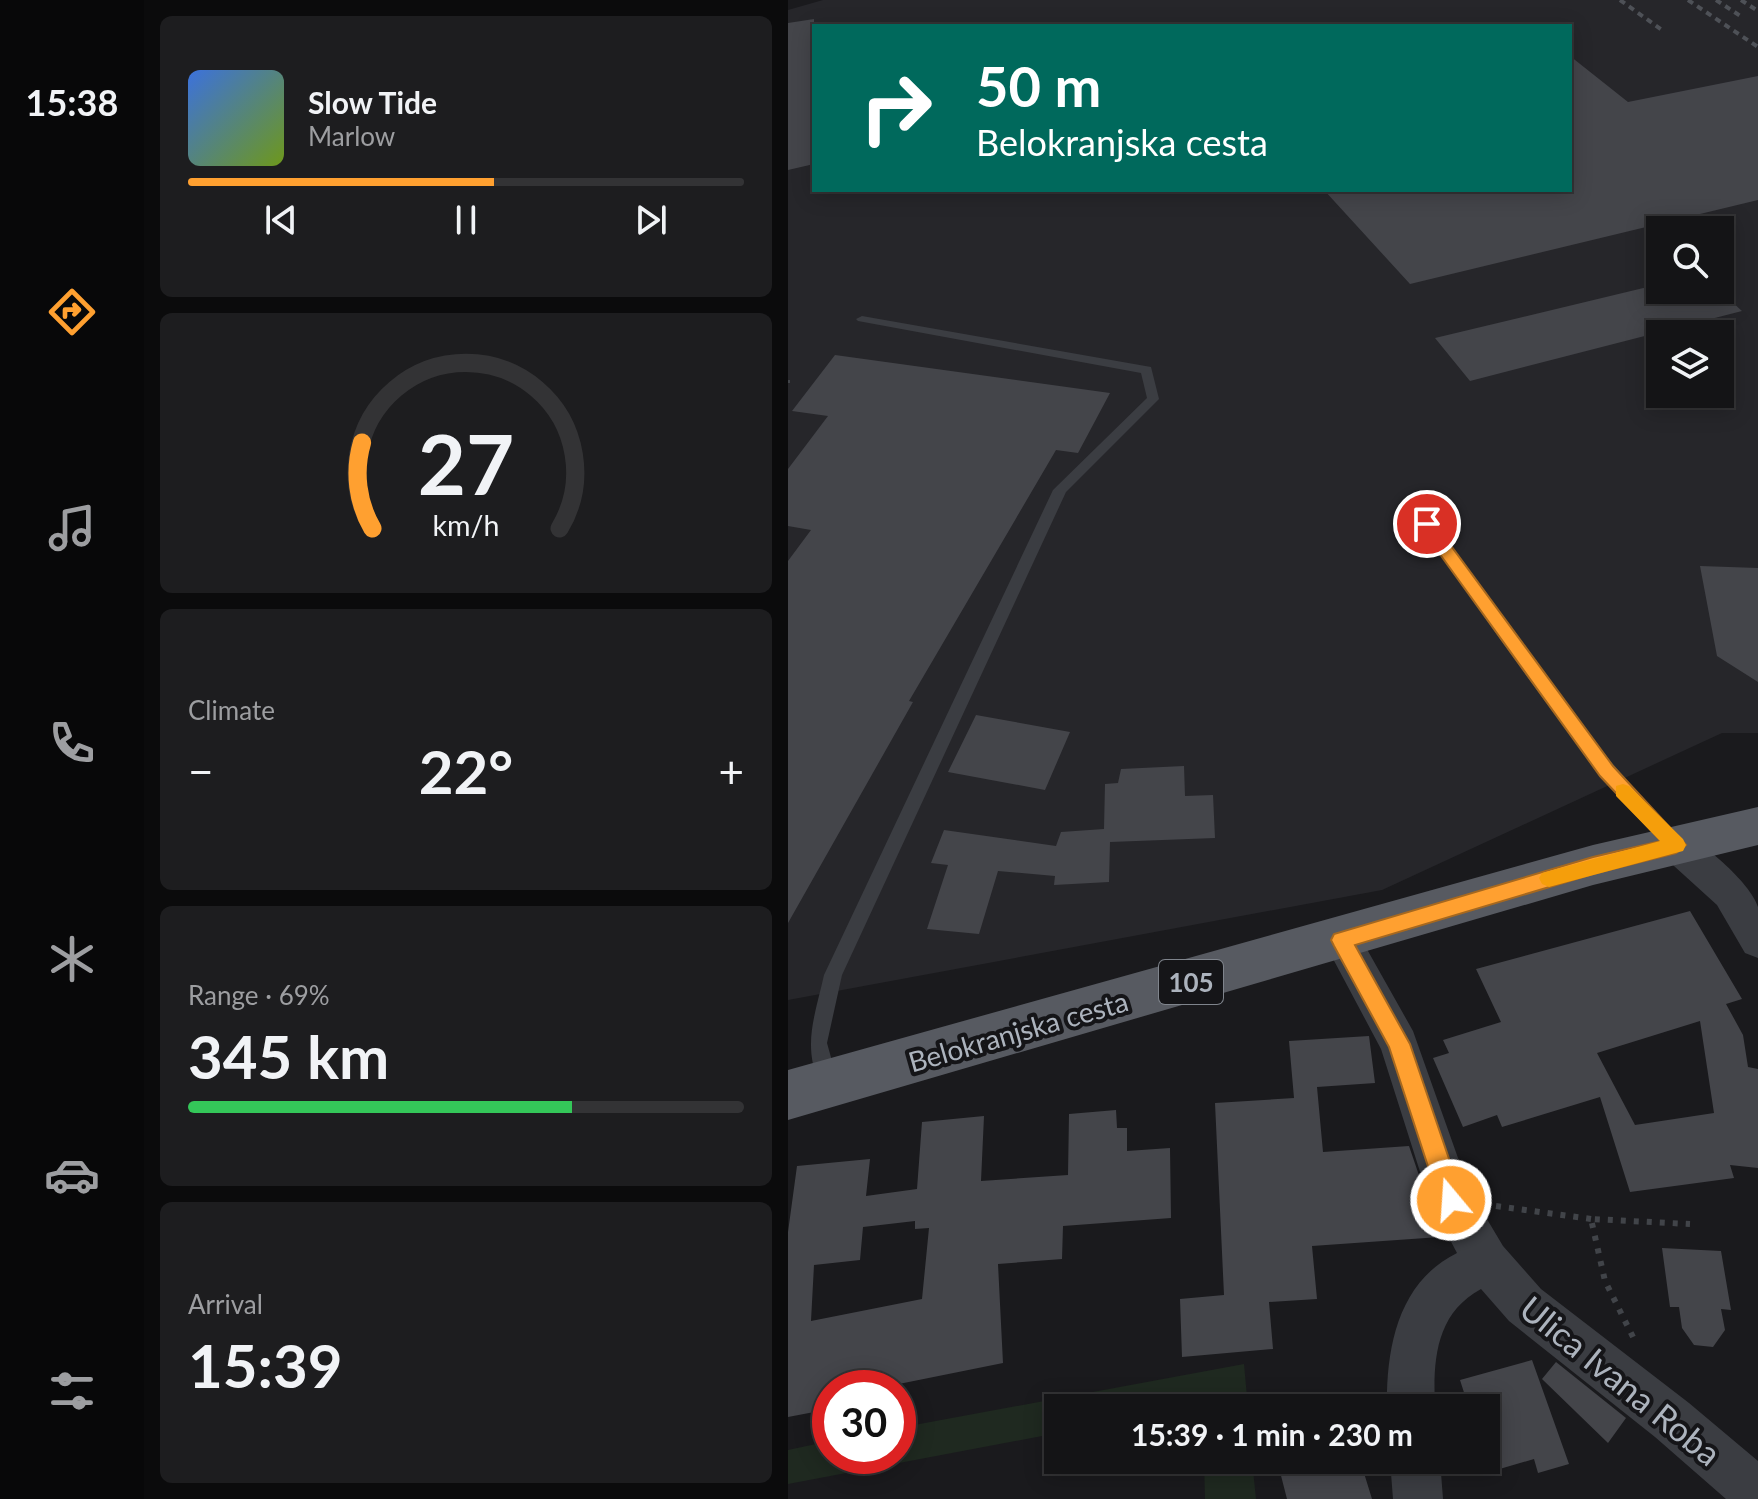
<!DOCTYPE html>
<meta charset="utf-8">
<style>
:root{--surface:#141416;--page:#1d1d1f;--text:#f1f3f6;--muted:#9d9ea1;--line:#333335;--accent:#ffa030}
body{margin:0;font-family:Lato,sans-serif;background:var(--page);color:var(--text);height:100vh;display:flex;flex-direction:column;font-size:30px;white-space:nowrap}
*{box-sizing:border-box;margin:0}
p{font-size:26px;color:var(--muted)}
.icon{flex:none;width:44px;height:44px;fill:none;stroke:currentColor;stroke-width:2;stroke-linecap:round;stroke-linejoin:round}
.map{position:relative;flex:1;overflow:hidden}
.details{display:flex;flex-direction:column;gap:16px;padding:16px;background:#0b0b0c;width:644px}
.details>*{flex:none}
.banner{position:absolute;left:24px;top:24px;width:760px;height:168px;border-radius:0px;box-shadow:0 4px 20px #0003,0 0 0 2px var(--line);background:#00695c;color:#fff;overflow:hidden}
.buttons{position:absolute;left:858px;top:216px;display:grid;gap:16px}
.buttons a{display:grid;place-items:center;width:88px;height:88px;border-radius:0px;background:var(--surface);box-shadow:0 4px 20px #0003,0 0 0 2px var(--line);font-size:40px}
.speed{position:absolute;left:24px;top:1370px;display:flex;gap:16px;font-size:40px;font-weight:700;text-align:center}
.speed>*{display:grid;place-content:center;width:104px;height:104px;border-radius:50%;background:var(--surface);box-shadow:0 4px 20px #0003,0 0 0 2px var(--line);line-height:1}
.speed .limit{border:12px solid #d22;background:#fff;color:#111}
.pin{position:absolute;display:grid;place-items:center;width:68px;height:68px;color:#fff;margin:-34px;border:4px solid #fff;border-radius:50%;box-shadow:0 2px 8px #0007}
.me{position:absolute;width:88px;margin:-44px;rotate:342deg;stroke-linejoin:round;filter:drop-shadow(0 0 6px #0008)}
.turn{display:flex;align-items:center;gap:28px;height:168px;padding:0 32px;font-size:36px}
.turn .icon{width:104px;height:104px;stroke-width:2.5}
.turn b{display:block;font-size:56px;line-height:68px}
.big{font-size:60px;font-weight:700;line-height:1.1}
.details .card{flex:1;display:flex;flex-direction:column;justify-content:center;gap:12px;min-width:0;padding:0 28px;border-radius:12px;background:var(--page)}
.details .dial{align-items:center;gap:0}
.dial svg{height:208px;overflow:visible;fill:none;stroke:var(--line);stroke-width:7;stroke-linecap:round;text-anchor:middle}
.dial text{fill:var(--text);stroke:none}
.song{display:flex;align-items:center;gap:24px}
.cover{width:96px;height:96px;border-radius:12px;background:linear-gradient(135deg,hsl(220 70% 55%),hsl(80 70% 35%))}
.played{height:8px;border-radius:4px;background:linear-gradient(90deg,var(--accent) 55%,var(--line) 55%)}
.keys{display:flex;justify-content:space-around;direction:ltr}
.heat{display:flex;justify-content:space-between;align-items:center;font-size:44px;direction:ltr}
.charge{height:12px;border-radius:6px;background:linear-gradient(90deg,#34c759 69%,var(--line) 0)}
.trip{position:absolute;left:256px;top:1394px;width:456px;height:80px;border-radius:0px;background:var(--surface);box-shadow:0 4px 20px #0003,0 0 0 2px var(--line);font-weight:700;line-height:80px;text-align:center}
main{display:flex;flex:1;min-height:0}
.dock{display:flex;flex-direction:column;width:144px;justify-content:space-around;align-items:center;background:#080809;color:var(--muted)}
.dock .icon{width:56px;height:56px}
.dock .current{color:var(--accent)}
.dock b{font-size:36px;color:var(--text)}
.map>svg:first-child{display:block}
.built{fill:#26262a;fill-rule:evenodd}
.green{fill:#1f2920}
.building{fill:#44454a;fill-rule:evenodd}
.lines{fill:none;stroke-linecap:round;stroke-linejoin:round}
.path-far1{stroke:#414449;stroke-width:4;stroke-dasharray:3 5;stroke-linecap:butt}
.path{stroke:#414449;stroke-width:6;stroke-dasharray:5 8;stroke-linecap:butt}
.lane{fill:#3b3d42;fill-rule:evenodd}
.street{fill:#3b3d42;fill-rule:evenodd}
.primary{fill:#575a61;fill-rule:evenodd}
.rail{stroke:#4e5157;stroke-width:4;stroke-dasharray:6 5;stroke-linecap:butt}
.route{fill:#ffa030;stroke:#a6681f;stroke-width:2}
.slow{fill:#f59e0b}
.labels{text-anchor:middle;dominant-baseline:central;stroke-width:8;stroke-linejoin:round;paint-order:stroke}
.shield{fill:#151518;stroke:#7f848c;stroke-width:2}
.shield-label{font-size:26px;font-weight:bold;fill:#acb3bd}
.street-label{font-size:28px;fill:#acb3bd;stroke:#151518}
.near-street-label{font-size:34px;fill:#acb3bd;stroke:#151518}
</style>
<main>
<nav class="dock">
<b>15:38</b>
<svg class="icon current" aria-label="directions" viewBox="0 0 24 24"><path d="M12 3l9 9-9 9-9-9zM9 14v-3h6M13 9l2 2-2 2"/></svg>
<svg class="icon" aria-label="music" viewBox="0 0 24 24"><path d="M9 18V5l10-2v13"/><circle cx="6" cy="18" r="3"/><circle cx="16" cy="16" r="3"/></svg>
<svg class="icon" aria-label="phone" viewBox="0 0 24 24"><path d="M5 4h4l2 5-3 2q2 4 5 5l2-3 5 2v4C11 20 4 13 5 4z"/></svg>
<svg class="icon" aria-label="climate" viewBox="0 0 24 24"><path d="M12 3v18M4 7l16 10M4 17L20 7"/></svg>
<svg class="icon" aria-label="car" viewBox="0 0 24 24"><path d="M5 17H2v-5l4-1 3-4h7l3 4 3 1v5h-3M9 17h6M6 11h13"/><circle cx="7" cy="17" r="2"/><circle cx="17" cy="17" r="2"/></svg>
<svg class="icon" aria-label="filters" viewBox="0 0 24 24"><path d="M4 7h16M4 17h16"/><circle cx="9" cy="7" r="2"/><circle cx="15" cy="17" r="2"/></svg>
</nav>
<section class="details">
<div class="card">
<div class="song"><i class="cover"></i><div><b>Slow Tide</b><p>Marlow</p></div></div>
<div class="played"></div>
<div class="keys"><svg class="icon" aria-label="previous" viewBox="0 0 24 24"><path d="M18 5L8 12l10 7zM5 5v14"/></svg><svg class="icon" aria-label="pause" viewBox="0 0 24 24"><path d="M8 5v14M16 5v14"/></svg><svg class="icon" aria-label="next" viewBox="0 0 24 24"><path d="M6 5l10 7-10 7zM19 5v14"/></svg></div>
</div>
<div class="card dial"><svg viewBox="0 0 100 80">
<path d="M14 69A42 42 0 1 1 86 69"/>
<path d="M14 69A42 42 0 0 1 10 36" stroke="#ffa030"/>
<text x="50" y="56" font-size="32" font-weight="700">27</text>
<text x="50" y="72" font-size="11">km/h</text>
</svg></div>
<div class="card"><p>Climate</p>
<div class="heat"><a>−</a><b class="big">22°</b><a>+</a></div>
</div>
<div class="card"><p>Range · 69%</p><b class="big">345 km</b><div class="charge"></div></div>
<div class="card"><p>Arrival</p><b class="big">15:39</b></div>
</section>
<div class="map">
<svg width="970" height="1499" viewBox="0 0 970 1499">
<rect width="100%" height="100%" fill="#1a1a1d"/>
<!-- built -->
<path class="built" d="M35,0H970V733H934L594,890L0,1000V10ZM26,26H782V190H26ZM872,230H932V290H872ZM872,334H932V394H872Z"/>
<!-- green -->
<path class="green" d="M456,1364L460,1408H270V1433L0,1484V1450L42,1441V1456H110V1428Z
M416,1460H464L468,1499H417Z"/>
<!-- building -->
<path class="building" d="M26,19V164L0,170V23Z
M782,56L840,102L970,76V200L622,284L536,190H782Z
M872,284V290H931L954,311L682,381L647,338Z
M47,355L322,393L290,453L268,450L121,701L125,702L0,923V561L23,530L0,526V469L40,416L4,411Z
M912,566L970,568V682L929,656Z
M188,715L282,732L257,790L160,772Z
M396,766L397,796L425,795L427,838L322,842L321,882L266,885L267,876L210,871L191,934L139,929L160,865L143,863L156,830L268,846L273,832L316,829L317,784L330,783L333,769Z
M902,911L954,999L938,1004L955,1035L960,1067L970,1069V1168L942,1165L946,1178L842,1192L812,1097L714,1127L709,1115L675,1127L645,1058L661,1053L655,1040L713,1022L688,969ZM912,1021L926,1113L847,1125L809,1053Z
M581,1036L587,1083L529,1087L535,1152L621,1146L652,1237L524,1246L529,1299L481,1302L485,1349L394,1357L392,1299L436,1295L427,1103L506,1098L501,1041Z
M328,1110L329,1128H339V1151L382,1148L383,1218L275,1226L274,1259L210,1264L215,1363L91,1388H42V1409L0,1417V1232L9,1166L82,1159L78,1196L129,1189L134,1122L196,1116L193,1181L280,1175L281,1114ZM127,1221V1229L141,1228L134,1299L23,1321L26,1265L72,1260L75,1227Z
M874,1248L933,1251L943,1310L933,1309L937,1330L925,1347L906,1345L894,1328L891,1307H882Z
M744,1360L781,1464L750,1473L746,1459L698,1473V1408H681L672,1380Z
M768,1362L838,1418L820,1443L754,1379Z
M489,1460H572L584,1499H499Z"/>
<g class="lines">
<!-- path-far1 -->
<path class="path-far1" d="M0,380V385"/>
<!-- path -->
<path class="path" d="M708,1206L803,1219
M845,1337L817,1281L803,1219L902,1224"/>
<!-- lane -->
<path class="lane" d="M74,316L363,367L371,399L278,492L54,975L39,1043L49,1079L46,1085L39,1088L32,1085C14,1045 27,1016 36,975L265,490L359,398L353,373L70,321L68,319Z
M639,519L644,521C722,631 798,742 893,839L895,844L893,849L887,851L881,849C786,751 712,639 634,527L632,524Z"/>
<!-- street -->
<path class="street" d="M888,830C911,838 963,883 970,907C970,921 970,943 970,958L957,953L929,905L875,856L870,845L875,834Z
M554,923L567,928L625,1031L681,1189L715,1246L753,1289L901,1403L970,1461V1499H938L867,1437L721,1321L693,1289C647,1314 645,1361 647,1408H599C598,1348 610,1282 669,1253L641,1200L593,1049L535,940L541,928Z
M602,1460H652L655,1499H605Z"/>
<!-- primary -->
<path class="primary" d="M970,807V845L805,885L0,1120V1070L805,845Z"/>
<!-- rail -->
<path class="rail" d="M832,0L874,30
M900,0L970,47
M928,0L954,17
M953,0L970,11"/>
</g>
<!-- route -->
<path class="route" d="M639,519L644,520L825,766L898,845L888,853L805,874L567,945L622,1044L675,1200L671,1208L663,1212L655,1208L651,1200L601,1047L546,946L543,940L546,934L805,857L873,841L812,776L633,528V520Z"/>
<!-- slow -->
<path class="slow" d="M835,784L841,786L895,839L898,845L895,851L761,887L754,884L751,878L754,873L872,841L828,796V786Z"/>
<g class="labels">
<!-- shield labels -->
<rect class="shield" x="371" y="960" width="64" height="44" rx="6"/>
<g class="shield-label">
<text x="403" y="982">105</text>
</g>
<!-- street labels -->
<g class="street-label">
<text transform="translate(230 1031) rotate(-16)">Belokranjska cesta</text>
</g>
<!-- near-street labels -->
<g class="near-street-label">
<text transform="translate(833 1380) rotate(39)">Ulica Ivana Roba</text>
</g>
</g>
</svg>
<div class="buttons">
<a><svg class="icon" aria-label="search" viewBox="0 0 24 24"><circle cx="10" cy="10" r="6"/><path d="M15 15l6 6"/></svg></a>
<a><svg class="icon" aria-label="layers" viewBox="0 0 24 24"><path d="M12 4l9 5-9 5-9-5zM3 14l9 5 9-5"/></svg></a>
</div>
<div class="speed"><div class="limit">30</div></div>
<div class="pin" style="left:639px;top:524px;background:#d93025"><svg class="icon" aria-label="arrive" viewBox="0 0 24 24"><path d="M6 21V4h12l-3 4 3 4H6"/></svg></div>
<svg class="me" style="left:663px;top:1200px" viewBox="-20 -20 40 40"><circle r="17" fill="#ffa030" stroke="#fff" stroke-width="3"/><path d="M0-11L8 9 0 5-8 9z" fill="#fff"/></svg>
<div class="trip">15:39 · 1 min · 230 m</div>
<div class="banner">
<div class="turn"><svg class="icon" aria-label="right" viewBox="0 0 24 24"><path d="M7 20v-9h11M14 6l5 5-5 5"/></svg><div><b>50 m</b>Belokranjska cesta</div></div>
</div>
</div>
</main>
